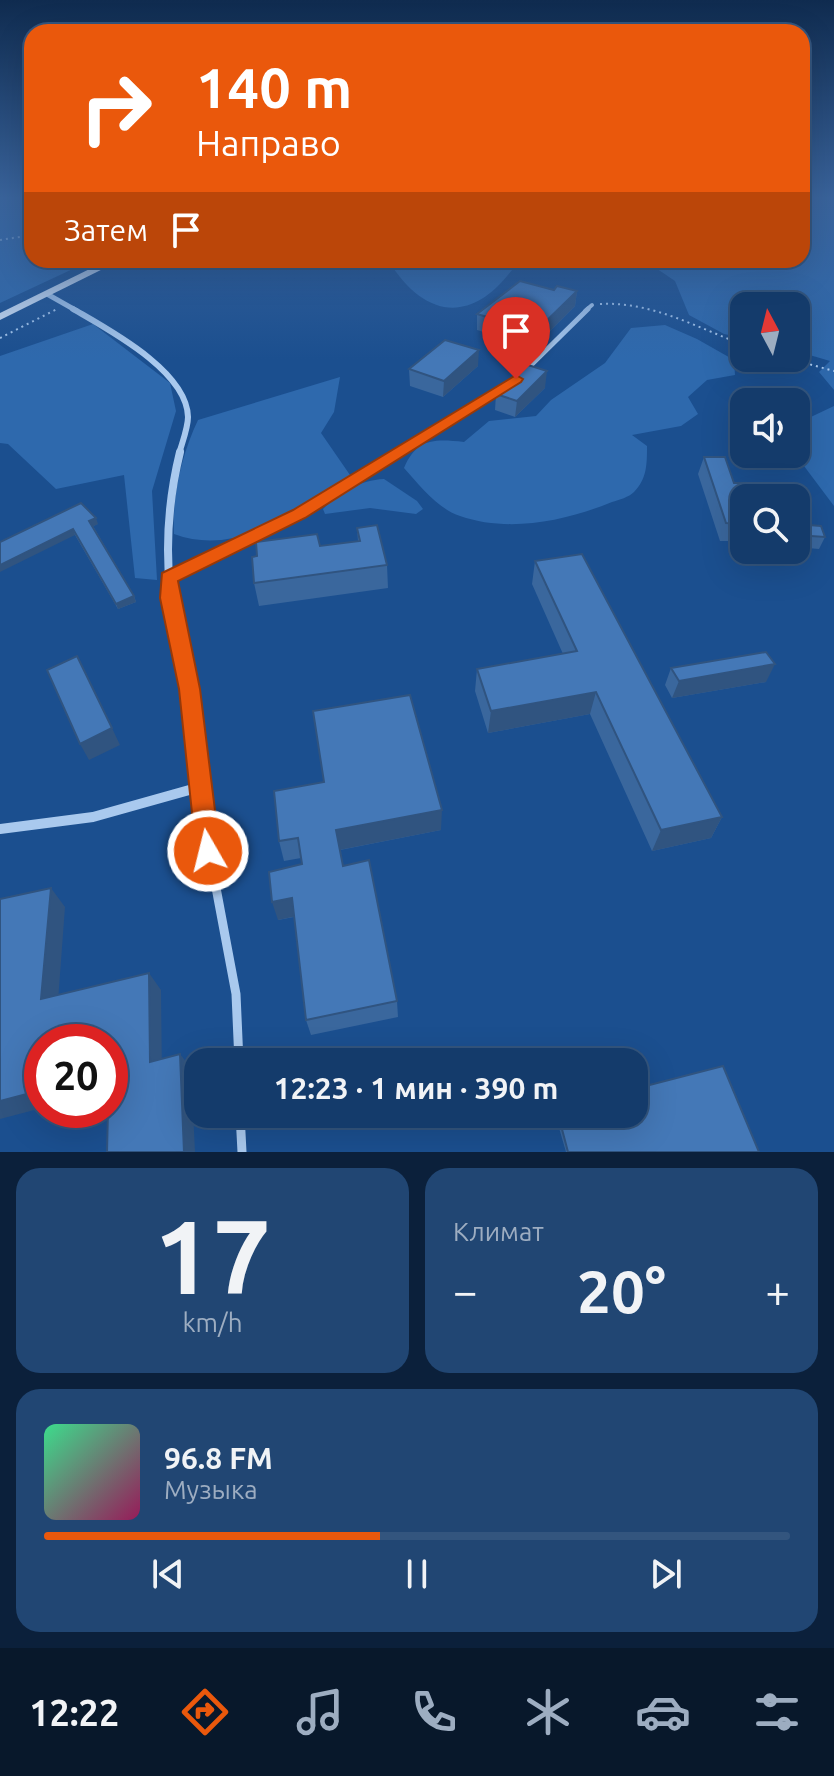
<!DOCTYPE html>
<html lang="ru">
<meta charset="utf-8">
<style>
:root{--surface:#143b6b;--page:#214673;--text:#f1f3f6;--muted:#9dadc1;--line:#33557e;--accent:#ea580c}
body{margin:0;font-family:Ubuntu,sans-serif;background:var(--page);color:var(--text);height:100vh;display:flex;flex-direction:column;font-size:30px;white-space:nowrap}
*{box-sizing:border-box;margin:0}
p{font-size:26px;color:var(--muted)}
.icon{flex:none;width:44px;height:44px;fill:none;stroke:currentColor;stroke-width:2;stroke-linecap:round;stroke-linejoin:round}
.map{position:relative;height:1152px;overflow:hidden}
.side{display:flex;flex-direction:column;gap:16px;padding:16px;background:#0b203b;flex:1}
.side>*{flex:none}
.guide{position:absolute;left:24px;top:24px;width:786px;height:244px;border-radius:24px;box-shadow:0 8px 32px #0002,0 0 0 2px var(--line);background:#ea580c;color:#fff;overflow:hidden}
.needle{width:52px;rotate:353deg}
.buttons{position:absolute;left:730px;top:292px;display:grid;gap:16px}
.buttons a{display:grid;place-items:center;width:80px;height:80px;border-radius:16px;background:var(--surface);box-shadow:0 8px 32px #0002,0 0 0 2px var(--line);font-size:40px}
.speed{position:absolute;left:24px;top:1024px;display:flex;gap:16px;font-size:40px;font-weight:700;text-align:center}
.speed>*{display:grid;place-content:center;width:104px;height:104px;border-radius:50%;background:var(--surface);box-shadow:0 8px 32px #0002,0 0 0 2px var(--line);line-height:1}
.speed .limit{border:12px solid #d22;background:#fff;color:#111}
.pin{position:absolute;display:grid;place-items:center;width:68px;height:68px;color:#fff;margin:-82px -34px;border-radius:50% 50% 50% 0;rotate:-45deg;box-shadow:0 0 8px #0007}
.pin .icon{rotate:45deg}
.me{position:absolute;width:88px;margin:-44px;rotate:352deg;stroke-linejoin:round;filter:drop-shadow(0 0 6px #0008)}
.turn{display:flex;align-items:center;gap:28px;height:168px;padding:0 40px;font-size:36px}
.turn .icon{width:104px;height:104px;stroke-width:2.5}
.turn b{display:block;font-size:56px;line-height:68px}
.then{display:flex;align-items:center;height:76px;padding:0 40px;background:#0003;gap:16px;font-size:30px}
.big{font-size:60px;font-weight:700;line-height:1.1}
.side .widget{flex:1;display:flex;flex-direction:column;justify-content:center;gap:12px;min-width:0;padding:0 28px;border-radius:24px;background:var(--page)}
.side .dial{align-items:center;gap:0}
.dial b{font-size:104px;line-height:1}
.song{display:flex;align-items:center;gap:24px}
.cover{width:96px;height:96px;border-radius:12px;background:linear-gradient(135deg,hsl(150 70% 55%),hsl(330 70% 35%))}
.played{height:8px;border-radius:4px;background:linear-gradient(90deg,var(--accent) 45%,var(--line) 45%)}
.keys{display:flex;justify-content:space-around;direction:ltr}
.heat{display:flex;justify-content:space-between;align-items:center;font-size:44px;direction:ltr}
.side .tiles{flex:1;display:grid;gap:16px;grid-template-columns:1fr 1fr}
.widget:last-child{grid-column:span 2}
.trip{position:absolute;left:184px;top:1048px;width:464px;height:80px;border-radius:24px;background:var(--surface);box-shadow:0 8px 32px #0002,0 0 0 2px var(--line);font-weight:700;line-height:80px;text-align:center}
.tab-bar{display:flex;height:128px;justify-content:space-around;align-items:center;background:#08182b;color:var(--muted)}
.tab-bar .icon{width:56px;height:56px}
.tab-bar .current{color:var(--accent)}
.tab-bar b{font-size:36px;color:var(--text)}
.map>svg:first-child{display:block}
.green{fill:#2e69ad}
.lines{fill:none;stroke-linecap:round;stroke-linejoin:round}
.path{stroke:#a9c9ee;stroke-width:2;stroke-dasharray:2 4;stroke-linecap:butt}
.lane-far4{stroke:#a9c9ee;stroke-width:4}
.lane-far3{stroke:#a9c9ee;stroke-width:5}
.lane-far2{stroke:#a9c9ee;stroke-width:6}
.lane-far1{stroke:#a9c9ee;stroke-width:7}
.lane{stroke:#a9c9ee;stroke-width:9}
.street-far3{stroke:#a9c9ee;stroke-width:5}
.street-far2{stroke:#a9c9ee;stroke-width:6}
.street-far1{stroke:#a9c9ee;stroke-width:8}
.street{stroke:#a9c9ee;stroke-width:10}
.secondary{fill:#d6e6fa;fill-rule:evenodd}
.wall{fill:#3a679d}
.shaded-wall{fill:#305480}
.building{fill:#4478b7;stroke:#305480;stroke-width:2}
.route{fill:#ea580c;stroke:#983908;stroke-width:2}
</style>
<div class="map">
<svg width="834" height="1152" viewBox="0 0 834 1152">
<rect width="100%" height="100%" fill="#1b4f8f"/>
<!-- green -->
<path class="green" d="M0,198H32V260H92L0,303Z
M802,198H834V390L819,372L830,361L796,351V306H744V338L724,334L689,315L675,281L644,260H802Z
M388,260H509L512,270C470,326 423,317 388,260Z
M93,324L170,383L176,411L152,491L157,580L135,578L124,475L56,489L8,444L0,443V356Z
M665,325L697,339L734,360L735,375L707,380L688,397L698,414L681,426L632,435L647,446C647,464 647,479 634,492C629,497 619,500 612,502C565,521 509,533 460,516C438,509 419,485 404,468C417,438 434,439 464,442L489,421L536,416L551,400L605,363L631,328Z
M340,377L334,412L321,433L350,475C298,510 239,558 174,534C172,495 182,454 198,420Z
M834,406V506L795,454L796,424Z
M384,479L417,501L423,509L416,514L370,508L325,514L323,509C341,492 360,480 384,479Z"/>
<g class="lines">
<!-- path -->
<path class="path" d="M0,240L32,235
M600,304C651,301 698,328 744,345
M0,338L57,309
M787,358L834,371"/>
<!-- lane-far4 -->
<path class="lane-far4" d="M585,311L592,305"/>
<!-- lane-far3 -->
<path class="lane-far3" d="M526,370L588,309
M397,454L505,387"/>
<!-- lane-far2 -->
<path class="lane-far2" d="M168,578L299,514L400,452"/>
<!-- lane-far1 -->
<path class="lane-far1" d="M204,826L211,863"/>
<!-- lane -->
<path class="lane" d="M211,861L236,994L239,1062
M240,1114L242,1152"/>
<!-- street-far3 -->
<path class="street-far3" d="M47,294L77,311"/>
<!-- street-far2 -->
<path class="street-far2" d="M73,309C109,330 187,371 188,417C188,428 182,443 179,454"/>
<!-- street-far1 -->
<path class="street-far1" d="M177,634C164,573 165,513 180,452"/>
<!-- street -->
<path class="street" d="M177,632L189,689L204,826
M0,829L93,817L200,787"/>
<!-- secondary -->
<path class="secondary" d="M108,260H121L0,320V313Z"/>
</g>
<!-- wall -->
<path class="wall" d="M554,290L577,291L575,306L534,347L477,330V314Z
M478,366L443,397L410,386L409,369Z
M545,388L515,417L495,410L496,394Z
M704,457L734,483L760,497L744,498L743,541H720L698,474Z
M98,524L93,526L134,596L136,602L118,609L75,535L0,542Z
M796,524L825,537L819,549L796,547Z
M357,528L387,565L388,588L259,606L254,583L320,546L358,541Z
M535,561L722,817L711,838L652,851L590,714L488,733L475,691L477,669L563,654L532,584Z
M671,668L766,682L672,698L665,685Z
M274,791L441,830L340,850L343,866L397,1001L398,1017L311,1035L306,1020L294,917L278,920L302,864L301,858L284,861L279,841Z
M555,1114H634L759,1152H566Z"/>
<!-- shaded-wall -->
<path class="shaded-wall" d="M577,291L575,306L534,347L536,331Z
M479,350L478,366L443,397L444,381Z
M547,371L545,388L515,417L517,401Z
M96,518L98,524L92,527L89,521Z
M73,529L75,535L0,572V565Z
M134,596L136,602L118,609L116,604Z
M775,664L766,682L672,698L679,681Z
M596,692L590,714L488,733L491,711Z
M112,728L120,745L89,760L80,744Z
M442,810L441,830L339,850L336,830Z
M722,817L711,838L652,851L661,830Z
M51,888L65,907L57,1015L41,999Z
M292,898L297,916L278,920L272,902Z
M149,973L161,990L162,1076L150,1062Z
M180,1054L191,1068L195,1152H184Z
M42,1090V1108L0,1119V1101Z"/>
<!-- building -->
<path class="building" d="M520,281L554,290L557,286L577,291L536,331L477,314Z
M445,340L479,350L444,381L409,369Z
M528,365L547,371L517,401L496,394Z
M704,457H725L734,483H754L760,497L740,496L744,508V524L726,523Z
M81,503L96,518L89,521L134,596L116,604L73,529L0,565V542Z
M796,524L821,526L825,537L796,535Z
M377,525L387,565L254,583L252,557L257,556L256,542L317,534L320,546L360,541L357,528Z
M582,554L722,817L661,830L596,692L491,711L477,669L577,651L535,561Z
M766,652L775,664L679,681L671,668Z
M77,656L112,728L80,744L47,670Z
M410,695L442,810L336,830L343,866L369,860L397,1001L306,1020L292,898L272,902L269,872L302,864L298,838L279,841L274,791L324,782L313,711Z
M51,888L41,999L149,973L150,1062L180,1054L184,1152H107L108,1110H110V1042H42V1090L0,1101V899Z
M298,1058V1062H275Z
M723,1066L759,1152H568L558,1114H634V1089Z"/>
<!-- sky -->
<linearGradient id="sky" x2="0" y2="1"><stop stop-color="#0f2b4f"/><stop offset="0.55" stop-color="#39639b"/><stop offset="1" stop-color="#39639b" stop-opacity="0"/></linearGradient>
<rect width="834" height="359" fill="url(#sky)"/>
<!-- route -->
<path class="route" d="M516,375L523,379L521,382L305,518L178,581L200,689L220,851L217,859L208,863L200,859L196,851L179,689L160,598L162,573L293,510Z"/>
</svg>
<div class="buttons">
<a><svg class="needle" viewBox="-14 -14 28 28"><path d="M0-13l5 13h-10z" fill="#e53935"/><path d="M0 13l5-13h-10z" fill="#9dadc1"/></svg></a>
<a><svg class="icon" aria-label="sound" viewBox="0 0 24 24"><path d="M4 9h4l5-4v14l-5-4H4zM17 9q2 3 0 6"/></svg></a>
<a><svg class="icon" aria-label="search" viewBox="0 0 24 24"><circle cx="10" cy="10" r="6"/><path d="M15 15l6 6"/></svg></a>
</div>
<div class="speed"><div class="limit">20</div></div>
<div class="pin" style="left:516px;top:379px;background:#d93025"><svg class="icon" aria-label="arrive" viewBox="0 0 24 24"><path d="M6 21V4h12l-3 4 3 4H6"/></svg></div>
<svg class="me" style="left:208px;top:851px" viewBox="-20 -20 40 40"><circle r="17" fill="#ea580c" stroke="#fff" stroke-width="3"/><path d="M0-11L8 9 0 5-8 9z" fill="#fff"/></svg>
<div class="trip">12:23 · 1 мин · 390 m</div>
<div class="guide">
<div class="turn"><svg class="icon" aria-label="right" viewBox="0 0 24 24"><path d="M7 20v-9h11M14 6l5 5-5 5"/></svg><div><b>140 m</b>Направо</div></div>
<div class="then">Затем<svg class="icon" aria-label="arrive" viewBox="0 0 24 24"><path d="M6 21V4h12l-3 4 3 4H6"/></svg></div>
</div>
</div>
<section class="side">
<div class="tiles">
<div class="widget dial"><b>17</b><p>km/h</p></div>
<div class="widget"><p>Климат</p>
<div class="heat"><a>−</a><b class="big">20°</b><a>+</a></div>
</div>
<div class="widget">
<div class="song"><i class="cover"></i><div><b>96.8 FM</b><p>Музыка</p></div></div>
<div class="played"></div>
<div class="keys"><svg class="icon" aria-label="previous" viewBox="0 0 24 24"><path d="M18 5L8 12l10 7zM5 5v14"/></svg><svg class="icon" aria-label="pause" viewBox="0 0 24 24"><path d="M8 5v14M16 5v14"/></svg><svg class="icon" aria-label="next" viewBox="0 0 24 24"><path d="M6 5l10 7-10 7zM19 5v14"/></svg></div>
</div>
</div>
</section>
<nav class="tab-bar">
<b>12:22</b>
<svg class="icon current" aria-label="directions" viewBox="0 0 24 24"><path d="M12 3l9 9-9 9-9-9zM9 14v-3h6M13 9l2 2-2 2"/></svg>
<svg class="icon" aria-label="music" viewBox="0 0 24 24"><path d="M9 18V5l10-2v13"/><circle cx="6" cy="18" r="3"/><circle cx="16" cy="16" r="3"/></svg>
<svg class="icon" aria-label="phone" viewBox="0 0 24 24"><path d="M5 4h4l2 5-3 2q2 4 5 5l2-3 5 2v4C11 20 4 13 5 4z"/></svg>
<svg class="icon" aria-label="climate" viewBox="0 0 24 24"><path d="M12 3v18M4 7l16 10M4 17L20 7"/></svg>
<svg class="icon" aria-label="car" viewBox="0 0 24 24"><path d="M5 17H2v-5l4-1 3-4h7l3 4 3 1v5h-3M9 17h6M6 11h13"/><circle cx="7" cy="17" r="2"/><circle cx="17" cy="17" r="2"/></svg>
<svg class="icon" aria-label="filters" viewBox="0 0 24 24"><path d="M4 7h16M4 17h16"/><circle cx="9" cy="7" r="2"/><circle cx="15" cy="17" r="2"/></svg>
</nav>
